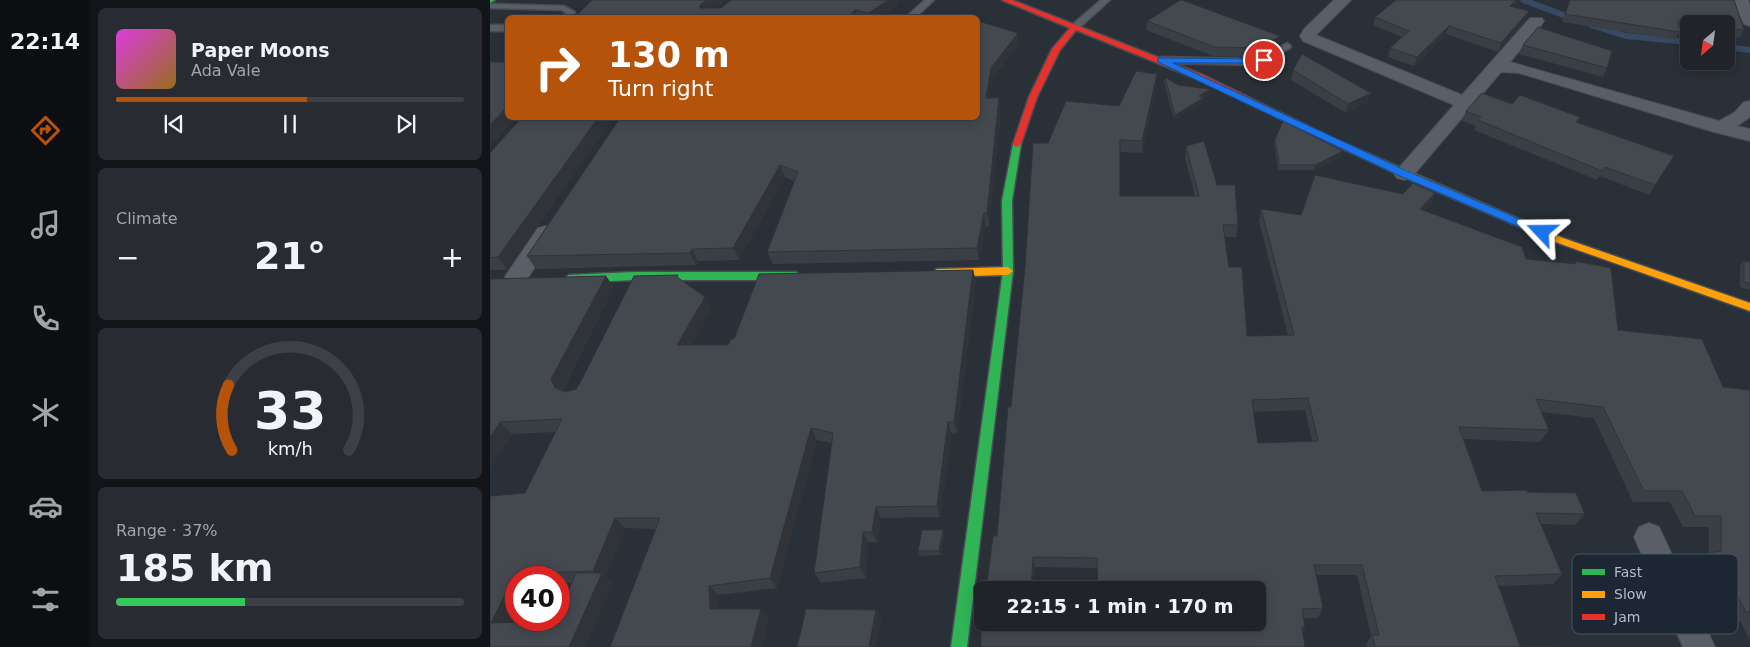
<!DOCTYPE html>
<meta charset="utf-8">
<style>
:root{--surface:#20242a;--page:#282c32;--text:#f1f3f6;--muted:#a2a4a8;--line:#3d4147;--accent:#b45309}
body{margin:0;font-family:"DejaVu Sans",sans-serif;background:var(--page);color:var(--text);height:100vh;display:flex;flex-direction:column;font-size:19px;white-space:nowrap}
*{box-sizing:border-box;margin:0}
p{font-size:16px;color:var(--muted)}
.icon{flex:none;width:28px;height:28px;fill:none;stroke:currentColor;stroke-width:2;stroke-linecap:round;stroke-linejoin:round}
.map{position:relative;flex:1;overflow:hidden}
.details{display:flex;flex-direction:column;gap:8px;padding:8px;background:#121417;width:400px}
.details>*{flex:none}
.top-card{position:absolute;left:15px;top:15px;width:475px;height:105px;border-radius:8px;box-shadow:0 2px 12px #0003,0 0 0 1px var(--line);background:#b45309;color:#fff;overflow:hidden}
.needle{width:32px;rotate:209deg}
.tools{position:absolute;left:1190px;top:15px;display:grid;gap:10px}
.tools a{display:grid;place-items:center;width:55px;height:55px;border-radius:8px;background:var(--surface);box-shadow:0 2px 12px #0003,0 0 0 1px var(--line);font-size:25px}
.speed{position:absolute;left:15px;top:566px;display:flex;gap:10px;font-size:25px;font-weight:700;text-align:center}
.speed>*{display:grid;place-content:center;width:65px;height:65px;border-radius:50%;background:var(--surface);box-shadow:0 2px 12px #0003,0 0 0 1px var(--line);line-height:1}
.speed .limit{border:8px solid #d22;background:#fff;color:#111}
.pin{position:absolute;display:grid;place-items:center;width:42px;height:42px;color:#fff;margin:-21px;border:2px solid #fff;border-radius:50%;box-shadow:0 1px 5px #0007}
.me{position:absolute;width:55px;margin:-28px;rotate:293deg;stroke-linejoin:round;filter:drop-shadow(0 0 4px #0008)}
.turn{display:flex;align-items:center;gap:18px;height:105px;padding:0 20px;font-size:22px}
.turn .icon{width:65px;height:65px;stroke-width:2.5}
.turn b{display:block;font-size:35px;line-height:42px}
.big{font-size:38px;font-weight:700;line-height:1.1}
.details .card{flex:1;display:flex;flex-direction:column;justify-content:center;gap:8px;min-width:0;padding:0 18px;border-radius:8px;background:var(--page)}
.details .dial{align-items:center;gap:0}
.dial svg{height:130px;overflow:visible;fill:none;stroke:var(--line);stroke-width:7;stroke-linecap:round;text-anchor:middle}
.dial text{fill:var(--text);stroke:none}
.song{display:flex;align-items:center;gap:15px}
.cover{width:60px;height:60px;border-radius:8px;background:linear-gradient(135deg,hsl(300 70% 55%),hsl(40 70% 35%))}
.played{height:5px;border-radius:2px;background:linear-gradient(90deg,var(--accent) 55%,var(--line) 55%)}
.keys{display:flex;justify-content:space-around;direction:ltr}
.heat{display:flex;justify-content:space-between;align-items:center;font-size:28px;direction:ltr}
.charge{height:8px;border-radius:4px;background:linear-gradient(90deg,#34c759 37%,var(--line) 0)}
.trip{position:absolute;left:484px;top:581px;width:292px;height:50px;border-radius:8px;background:var(--surface);box-shadow:0 2px 12px #0003,0 0 0 1px var(--line);font-weight:700;line-height:50px;text-align:center}
main{display:flex;flex:1;min-height:0}
.tabs{display:flex;flex-direction:column;width:90px;justify-content:space-around;align-items:center;background:#0d0e11;color:var(--muted)}
.tabs .icon{width:35px;height:35px}
.tabs .on{color:var(--accent)}
.tabs b{font-size:22px;color:var(--text)}
.map>svg:first-child{display:block}
.lines{fill:none;stroke-linecap:round;stroke-linejoin:round}
.stream{stroke:#384963;stroke-width:6}
.lane-casing{stroke:#484c53;stroke-width:3}
.street-casing{stroke:#484c53;stroke-width:2}
.fast-casing{stroke:#484c53;stroke-width:3}
.slow-casing{stroke:#484c53;stroke-width:3}
.jam-casing{stroke:#484c53;stroke-width:3}
.lane{fill:#5a5e66;fill-rule:evenodd}
.street{fill:#5a5e66;fill-rule:evenodd}
.fast{fill:#30b455;fill-rule:evenodd}
.slow{fill:#ff9f0a;fill-rule:evenodd}
.jam{fill:#e5322d;fill-rule:evenodd}
.wall{fill:#3a3f45;fill-rule:evenodd}
.shaded-wall{fill:#303338}
.building{fill:#444950;stroke:#303338;fill-rule:evenodd}
.route{fill:#1a73e8;stroke:#114b97}
.key{fill:#1d2633;stroke:#4a5360;stroke-width:1}
.key-label{font-size:14px;fill:#b4bcc9}
</style>
<main>
<nav class="tabs">
<b>22:14</b>
<svg class="icon on" aria-label="directions" viewBox="0 0 24 24"><path d="M12 3l9 9-9 9-9-9zM9 14v-3h6M13 9l2 2-2 2"/></svg>
<svg class="icon" aria-label="music" viewBox="0 0 24 24"><path d="M9 18V5l10-2v13"/><circle cx="6" cy="18" r="3"/><circle cx="16" cy="16" r="3"/></svg>
<svg class="icon" aria-label="phone" viewBox="0 0 24 24"><path d="M5 4h4l2 5-3 2q2 4 5 5l2-3 5 2v4C11 20 4 13 5 4z"/></svg>
<svg class="icon" aria-label="climate" viewBox="0 0 24 24"><path d="M12 3v18M4 7l16 10M4 17L20 7"/></svg>
<svg class="icon" aria-label="car" viewBox="0 0 24 24"><path d="M5 17H2v-5l4-1 3-4h7l3 4 3 1v5h-3M9 17h6M6 11h13"/><circle cx="7" cy="17" r="2"/><circle cx="17" cy="17" r="2"/></svg>
<svg class="icon" aria-label="filters" viewBox="0 0 24 24"><path d="M4 7h16M4 17h16"/><circle cx="9" cy="7" r="2"/><circle cx="15" cy="17" r="2"/></svg>
</nav>
<section class="details">
<div class="card">
<div class="song"><i class="cover"></i><div><b>Paper Moons</b><p>Ada Vale</p></div></div>
<div class="played"></div>
<div class="keys"><svg class="icon" aria-label="previous" viewBox="0 0 24 24"><path d="M18 5L8 12l10 7zM5 5v14"/></svg><svg class="icon" aria-label="pause" viewBox="0 0 24 24"><path d="M8 5v14M16 5v14"/></svg><svg class="icon" aria-label="next" viewBox="0 0 24 24"><path d="M6 5l10 7-10 7zM19 5v14"/></svg></div>
</div>
<div class="card"><p>Climate</p>
<div class="heat"><a>−</a><b class="big">21°</b><a>+</a></div>
</div>
<div class="card dial"><svg viewBox="0 0 100 80">
<path d="M14 69A42 42 0 1 1 86 69"/>
<path d="M14 69A42 42 0 0 1 12 29" stroke="#b45309"/>
<text x="50" y="56" font-size="32" font-weight="700">33</text>
<text x="50" y="72" font-size="11">km/h</text>
</svg></div>
<div class="card"><p>Range · 37%</p><b class="big">185 km</b><div class="charge"></div></div>
</section>
<div class="map">
<svg width="1260" height="647" viewBox="0 0 1260 647">
<rect width="100%" height="100%" fill="#2a3038"/>
<g class="lines">
<!-- stream -->
<path class="stream" d="M1033,0L1084,19
M1101,25L1136,36L1199,42
M1236,47L1260,50"/>
<defs>
<path id="lane" d="M435,0H444L425,18H415Z
M611,0H620L588,29H582V25Z
M0,4L74,6L85,12L81,18H73L76,13L72,10L0,8Z
M0,25H18V31H0Z
M797,43L801,46L800,48L769,65L671,63L667,60L671,57L768,59Z"/>
<path id="street" d="M844,0H861L826,35L972,95L1040,18H1052L1054,21L1052,24L1020,62L1229,121L1245,112L1254,102L1260,101V117L1247,126L1260,129V141L1224,132L1029,73L1011,72L921,178L914,180L907,178L904,174L907,170L964,105L813,41L810,36L814,29Z
M1242,0H1258L1260,5V26L1254,24Z
M56,226L64,228L67,233L32,287L24,289L16,287L13,281L16,275L48,228Z
M1159,523L1169,527L1225,647H1193L1144,537L1149,527Z"/>
<path id="fast" d="M0,0H5L0,3Z
M527,141L531,144L522,201L523,271L477,647H461L513,271L512,201L523,144Z
M144,272H306L311,276L306,280H144L79,283L74,279L79,275Z"/>
<path id="slow" d="M856,144L1073,238L1260,303V311L1065,242L911,176L853,149L851,147Z
M518,267L523,271L518,275L447,277L442,273L447,269Z"/>
<path id="jam" d="M512,0H522L713,75L861,147L856,150L853,149L707,79L586,30L570,50L547,97L531,144L527,147L524,146L523,144L539,97L562,49L580,28Z"/>
</defs>
<!-- lane casing -->
<use href="#lane" class="lane-casing"/>
<!-- street casing -->
<use href="#street" class="street-casing"/>
<!-- fast casing -->
<use href="#fast" class="fast-casing"/>
<!-- slow casing -->
<use href="#slow" class="slow-casing"/>
<!-- jam casing -->
<use href="#jam" class="jam-casing"/>
<!-- lane -->
<use href="#lane" class="lane"/>
<!-- street -->
<use href="#street" class="street"/>
<!-- fast -->
<use href="#fast" class="fast"/>
<!-- slow -->
<use href="#slow" class="slow"/>
<!-- jam -->
<use href="#jam" class="jam"/>
</g>
<!-- wall -->
<path class="wall" d="M241,0H409L406,7L392,18H84L231,8Z
M906,0H1031L1024,7L1036,20L1008,52L956,34L924,66L898,57L900,48L912,37L883,25L885,17Z
M1080,0H1244L1254,30L1249,38L1236,36V24H1199V31L1189,30L1190,32L1185,40L1072,22Z
M488,21L529,44L502,79L499,98L511,110L499,226H496L489,260L283,264L277,252L304,181L295,177L249,260L208,261L206,265L46,269L37,256L130,118H488Z
M657,21L790,36L789,45L768,57L723,56L656,30Z
M1033,45L1117,68L1113,77L1029,54Z
M803,70L878,102L856,113L801,80Z
M675,77L688,85L720,94L713,98V103L684,119L674,82Z
M666,86L652,153L630,152V196H705L695,158L696,146L727,185L748,225L746,237H735L739,267L757,336L798,335L769,221L771,209L811,215L913,194L945,193L941,205L935,211L1036,259L1084,264L1085,261L1128,330L1233,387L1260,390V640L1250,621H1242L1211,562L1219,556V527H1193L1180,502H1143L1104,418L1052,412L1059,430L1050,442L973,439L992,491L1037,492L1095,514L1085,525L1051,524L1072,574L1063,584L1008,586L1030,646L1070,647H877L876,644L881,636L867,575H826L833,608L828,618H813L815,627L813,632L768,622L607,568L545,567L543,590H496L507,536L521,407L558,143ZM815,410L822,441L768,443L763,412Z
M976,111L1090,117L1087,123L1184,156L1159,195L1110,176L1107,180L984,130L986,126L972,121Z
M31,118H123L17,270H0V153Z
M785,139L853,151L852,156L824,170H788L784,144Z
M1254,261L1260,262V290L1250,287V266Z
M483,270L486,282L467,433L462,434L450,517L391,518L387,542H378L376,578L331,583L324,573L342,443L327,440L287,588L228,595V609L279,619L272,647H120L166,529L135,528L116,577L123,583L95,647H0L35,493L66,432L22,434L0,469V279L116,276L124,288L72,391L75,392L86,389L191,280L215,297L222,309L202,345H238L244,339ZM26,578H69V583H82L65,621L19,623Z
M453,530L454,534L451,555L430,556L428,551Z"/>
<!-- shaded-wall -->
<path class="shaded-wall" d="M217,0H237L215,17L210,8V5Z
M398,0H409L406,7L392,18H380L379,13Z
M1026,0H1031L1017,15L1020,6Z
M365,10L367,18H357Z
M1039,11L1036,20L1008,52L1011,43Z
M959,26L956,34L924,66L927,57Z
M528,33L529,44L502,79L497,110L496,98L501,68Z
M790,36L789,45L768,57L769,48Z
M667,74L666,86L652,153V141Z
M720,89V94L710,100L713,98V103L684,119L685,115L709,96Z
M881,93L878,102L856,113L858,104Z
M509,98L511,110L499,226L497,213Z
M18,106V118H26L0,146V125Z
M108,118H123L17,270L8,257Z
M853,151L852,156L824,170L825,165Z
M290,165L295,177L249,260L243,248Z
M945,193L941,205L926,221L930,209Z
M494,213L496,226L489,260L487,248Z
M202,249L208,261L206,265L200,253Z
M483,270L486,282L467,433L464,422Z
M116,276L124,288L71,391L65,388L61,379Z
M215,297L222,309L195,357L187,345Z
M10,422L22,434L0,469V438Z
M458,422L462,434L450,517L447,506Z
M321,428L327,440L287,588L280,578Z
M386,507L391,518L387,542L382,532Z
M125,518L135,528L116,577L123,583L95,647H79L110,577L103,571Z
M453,530L454,534L451,555L449,551Z
M373,532L378,542L376,578L370,567Z
M543,557L545,567L543,590H541Z
M25,574L29,578H26V608L15,633L1,623Z
M219,586L228,595L229,619L220,609Z
M271,609L279,619L272,647H261Z
M386,610L392,619L386,647H379Z"/>
<!-- building -->
<path class="building" d="M102,0H217L210,5V8H231L241,0H398L379,13L365,10L357,18H84Z
M690,0H692L790,36L769,48L724,47L657,21Z
M906,0H1026L1020,6L1039,11L1011,43L959,26L927,57L900,48L919,31L885,17Z
M1080,0H1244L1254,30L1236,28V24H1209L1188,21L1190,32L1075,14Z
M488,21L528,33L501,68L496,98H509L497,213H494L487,248L277,252L308,172L290,165L243,248L202,249L200,253L37,256L130,118H488Z
M1048,27L1122,51L1117,68L1033,45Z
M812,54L881,93L858,104L803,70Z
M0,62H18V106L0,125Z
M646,71L667,74L652,141L630,140V196H709L696,146L714,141L727,185H745L748,225H733L739,267H752L757,336L804,335L771,209L811,215L825,175L913,194L923,183L945,193L930,209L1032,247L1036,259L1086,264L1085,261L1121,268L1128,330L1212,339L1233,387L1260,390V612H1256L1224,552L1231,551V516H1205L1192,491H1154L1113,407L1046,399L1059,430L969,427L992,491L1037,490V492L1086,493L1095,514L1046,513L1072,574L1005,576L1030,646L1070,647H885L882,635H889L872,565H824L833,608L812,609L815,627H812L815,647H491V632L492,618V622H768V590H608L607,558L543,557L541,590H496L503,536H507L518,407H521L535,267L543,143H558L576,101L629,106ZM818,398L828,441L768,443L762,400Z
M675,77L688,85L720,89L709,96L713,98L685,115Z
M992,93L1022,104L1030,95L1090,117L1086,122L1184,156L1165,185L1115,167L1112,171L988,120L991,117L976,111Z
M31,118H108L8,257L0,258V153Z
M793,121L853,151L825,165H789L785,139Z
M1254,261L1260,262V284L1254,282Z
M483,270L464,422H458L447,506L386,507L382,532H373L370,567L324,573L343,433L321,428L280,578L219,586L220,609H271L261,647H120L170,518H125L103,571L25,574L1,623L65,621L66,620H69V613L86,573H112L79,647H0V496L35,493L72,419L10,422L0,438V279L116,276L61,379L65,388L75,392L86,389L91,381L144,276L188,275L187,277L215,297L187,345H238L241,339H244L269,274Z
M432,530H453L449,551H428Z
M316,609L386,610L379,647H307Z"/>
<!-- route -->
<path class="route" d="M668,58L777,59L778,60L774,63H683L917,171L1055,230L1057,232L1055,235H1048L910,176L668,62Z"/>
<!-- legend -->
<rect x="1082" y="554" width="166" height="80" rx="8" class="key"/>
<rect x="1092" y="569" width="23" height="6" fill="#30b455"/>
<rect x="1092" y="591" width="23" height="7" fill="#ff9f0a"/>
<rect x="1092" y="614" width="23" height="6" fill="#e5322d"/>
<g class="key-label">
<text x="1124" y="577">Fast</text>
<text x="1124" y="599">Slow</text>
<text x="1124" y="622">Jam</text>
</g>
</svg>
<div class="tools">
<a><svg class="needle" viewBox="-14 -14 28 28"><path d="M0-13l5 13h-10z" fill="#e53935"/><path d="M0 13l5-13h-10z" fill="#a2a4a8"/></svg></a>
</div>
<div class="speed"><div class="limit">40</div></div>
<div class="pin" style="left:774px;top:60px;background:#d93025"><svg class="icon" aria-label="arrive" viewBox="0 0 24 24"><path d="M6 21V4h12l-3 4 3 4H6"/></svg></div>
<svg class="me" style="left:1052px;top:232px" viewBox="-20 -20 40 40"><path d="M0-17L14 15 0 8-14 15z" fill="#1a73e8" stroke="#fff" stroke-width="4"/></svg>
<div class="trip">22:15 · 1 min · 170 m</div>
<div class="top-card">
<div class="turn"><svg class="icon" aria-label="right" viewBox="0 0 24 24"><path d="M7 20v-9h11M14 6l5 5-5 5"/></svg><div><b>130 m</b>Turn right</div></div>
</div>
</div>
</main>
